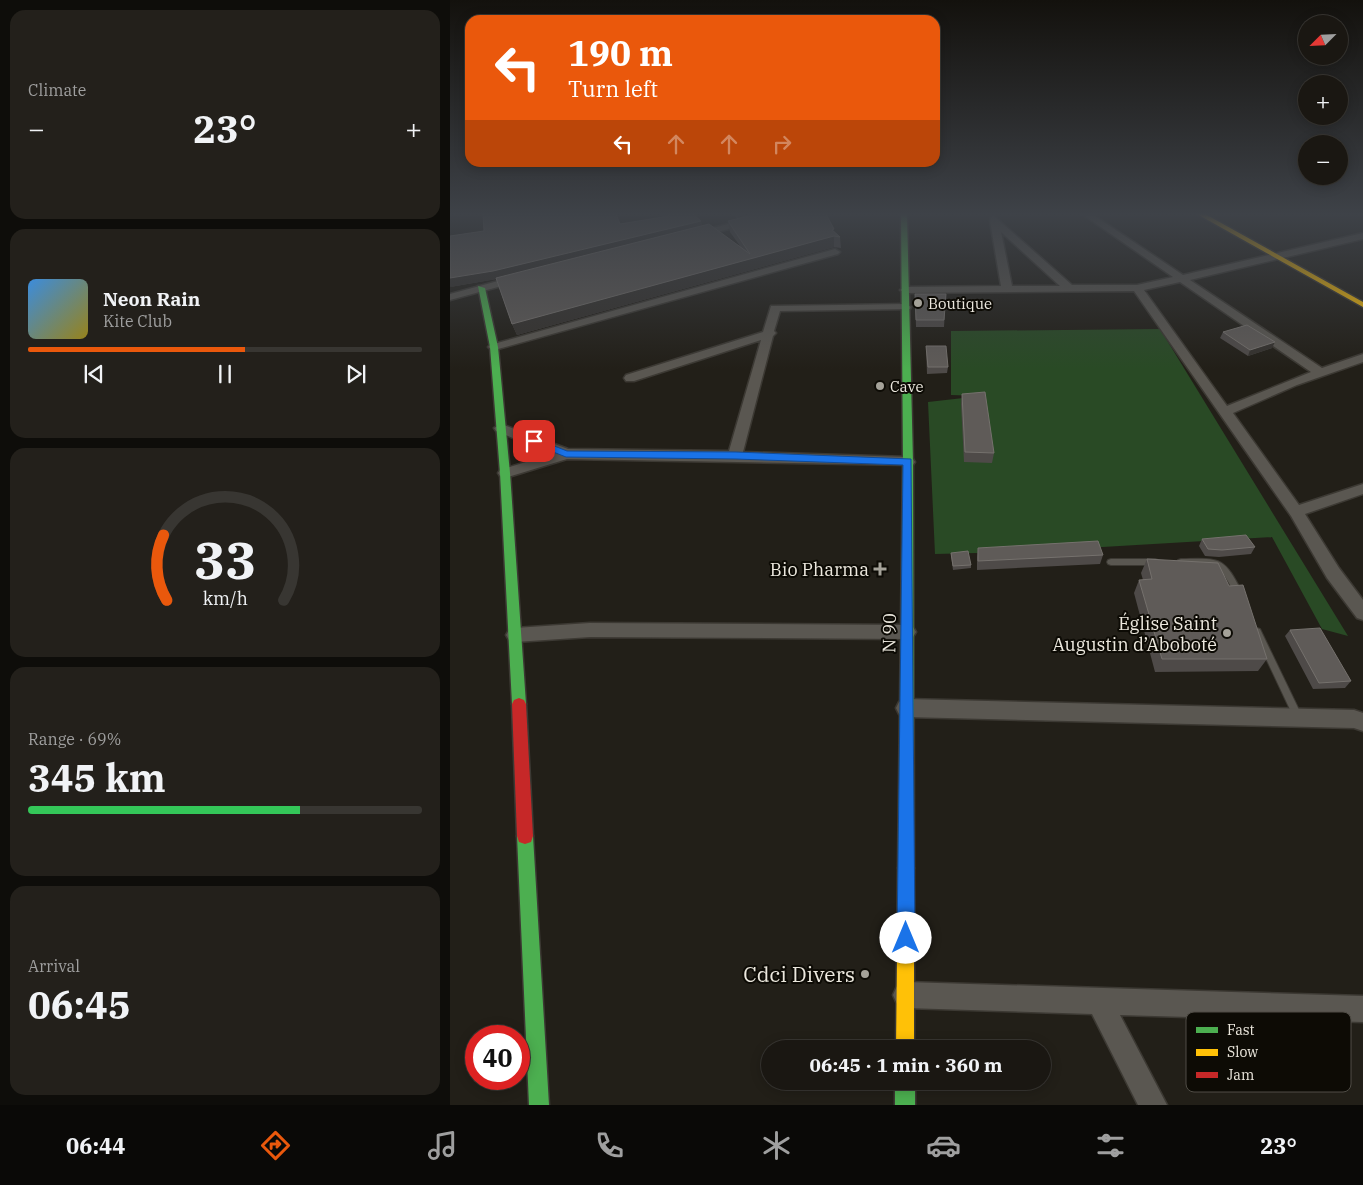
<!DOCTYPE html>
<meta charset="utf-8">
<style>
:root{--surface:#1a1712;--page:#23201b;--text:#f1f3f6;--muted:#9f9f9f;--line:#383632;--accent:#ea580c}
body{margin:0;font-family:"IBM Plex Serif",serif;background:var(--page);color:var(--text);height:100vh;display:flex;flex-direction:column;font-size:19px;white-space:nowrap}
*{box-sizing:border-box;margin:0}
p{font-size:16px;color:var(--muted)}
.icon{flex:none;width:28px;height:28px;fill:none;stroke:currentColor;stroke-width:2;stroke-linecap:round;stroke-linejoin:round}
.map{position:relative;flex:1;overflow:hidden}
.details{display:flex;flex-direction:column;gap:10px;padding:10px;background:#0e0d0a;width:450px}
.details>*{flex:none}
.hud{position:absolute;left:15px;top:15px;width:475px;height:152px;border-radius:15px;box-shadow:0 2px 12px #0003,0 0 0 1px var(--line);background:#ea580c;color:#fff;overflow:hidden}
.needle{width:32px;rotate:246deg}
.tools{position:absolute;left:848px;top:15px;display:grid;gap:10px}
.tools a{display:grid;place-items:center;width:50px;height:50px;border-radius:50%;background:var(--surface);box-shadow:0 2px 12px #0003,0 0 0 1px var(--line);font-size:25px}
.speed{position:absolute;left:15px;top:1025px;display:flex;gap:10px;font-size:25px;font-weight:700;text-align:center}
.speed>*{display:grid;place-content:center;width:65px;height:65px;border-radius:50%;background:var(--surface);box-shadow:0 2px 12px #0003,0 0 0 1px var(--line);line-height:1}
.speed .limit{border:8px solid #d22;background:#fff;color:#111}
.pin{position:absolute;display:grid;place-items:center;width:42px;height:42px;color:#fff;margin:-21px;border-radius:10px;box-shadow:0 2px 8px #0006}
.me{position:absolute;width:55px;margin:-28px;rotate:0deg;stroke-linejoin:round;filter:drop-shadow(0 0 4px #0008)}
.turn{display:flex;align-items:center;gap:18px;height:105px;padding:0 20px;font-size:22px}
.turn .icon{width:65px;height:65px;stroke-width:2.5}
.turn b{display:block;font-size:35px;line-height:42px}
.lanes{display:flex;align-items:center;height:48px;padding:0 20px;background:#0003;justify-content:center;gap:25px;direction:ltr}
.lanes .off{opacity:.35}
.big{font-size:38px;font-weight:700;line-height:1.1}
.details .widget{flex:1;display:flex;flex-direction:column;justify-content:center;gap:8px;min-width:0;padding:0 18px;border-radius:15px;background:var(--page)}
.details .dial{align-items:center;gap:0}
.dial svg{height:130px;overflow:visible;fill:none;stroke:var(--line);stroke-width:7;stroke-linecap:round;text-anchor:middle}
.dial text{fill:var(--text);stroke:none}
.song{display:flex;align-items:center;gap:15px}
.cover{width:60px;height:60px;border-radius:8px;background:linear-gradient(135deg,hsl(210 70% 55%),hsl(50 70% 35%))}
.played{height:5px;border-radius:2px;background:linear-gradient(90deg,var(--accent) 55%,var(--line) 55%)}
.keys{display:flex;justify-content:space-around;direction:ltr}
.heat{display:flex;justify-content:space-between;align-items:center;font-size:28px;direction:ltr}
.charge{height:8px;border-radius:4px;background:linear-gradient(90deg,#34c759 69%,var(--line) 0)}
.trip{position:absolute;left:311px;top:1040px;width:290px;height:50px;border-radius:25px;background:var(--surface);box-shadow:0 2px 12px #0003,0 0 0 1px var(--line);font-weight:700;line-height:50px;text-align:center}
.tab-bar{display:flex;height:80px;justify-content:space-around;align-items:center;background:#0a0907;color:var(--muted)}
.tab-bar .icon{width:35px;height:35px}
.tab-bar .current{color:var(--accent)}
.tab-bar b{font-size:22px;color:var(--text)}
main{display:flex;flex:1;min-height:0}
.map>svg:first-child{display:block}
.green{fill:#294a25}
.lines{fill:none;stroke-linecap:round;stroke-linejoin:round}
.lane-casing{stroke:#3c3933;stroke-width:2}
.street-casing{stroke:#3c3933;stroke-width:3}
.fast-casing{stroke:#3c3933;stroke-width:3}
.slow-casing{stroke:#3c3933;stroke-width:3}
.jam-casing{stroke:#3c3933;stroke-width:3}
.lane{fill:#5a5751;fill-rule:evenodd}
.street{fill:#5a5751;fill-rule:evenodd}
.fast{fill:#4caf50;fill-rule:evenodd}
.slow{fill:#ffc107;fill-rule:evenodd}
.jam{fill:#c62828;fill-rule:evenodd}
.wall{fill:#4e4a48}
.shaded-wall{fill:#35322e}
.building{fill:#5f5b58;stroke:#75716d}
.route{fill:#1a73e8;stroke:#114b97}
.poi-dot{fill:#a5a299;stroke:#0d0b05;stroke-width:2}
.labels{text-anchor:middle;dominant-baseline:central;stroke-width:4;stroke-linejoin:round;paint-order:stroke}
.far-poi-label{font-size:15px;fill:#ece8de;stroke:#0d0b05;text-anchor:start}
.poi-label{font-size:18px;fill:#ece8de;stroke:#0d0b05;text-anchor:end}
.street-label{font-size:18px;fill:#ece8de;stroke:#0d0b05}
.near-poi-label{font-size:21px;fill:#ece8de;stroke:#0d0b05;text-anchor:end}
.key{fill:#0d0b05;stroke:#504d46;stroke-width:1}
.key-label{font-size:14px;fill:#ece8de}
</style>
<main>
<section class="details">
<div class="widget"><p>Climate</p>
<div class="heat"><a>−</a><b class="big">23°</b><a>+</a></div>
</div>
<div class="widget">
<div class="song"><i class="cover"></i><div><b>Neon Rain</b><p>Kite Club</p></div></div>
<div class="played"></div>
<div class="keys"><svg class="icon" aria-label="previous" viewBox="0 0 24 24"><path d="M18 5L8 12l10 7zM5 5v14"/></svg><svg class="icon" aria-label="pause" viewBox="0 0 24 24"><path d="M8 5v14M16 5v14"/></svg><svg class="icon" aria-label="next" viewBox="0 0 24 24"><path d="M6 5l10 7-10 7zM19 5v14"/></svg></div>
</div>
<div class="widget dial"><svg viewBox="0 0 100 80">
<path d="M14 69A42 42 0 1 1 86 69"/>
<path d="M14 69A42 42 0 0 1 12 29" stroke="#ea580c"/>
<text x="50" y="56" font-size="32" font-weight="700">33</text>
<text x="50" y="72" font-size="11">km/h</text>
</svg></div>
<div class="widget"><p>Range · 69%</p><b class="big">345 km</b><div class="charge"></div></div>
<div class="widget"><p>Arrival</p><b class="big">06:45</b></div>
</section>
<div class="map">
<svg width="913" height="1105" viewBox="0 0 913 1105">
<rect width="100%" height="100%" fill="#221f18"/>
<!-- green -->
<path class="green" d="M710,329L898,636L872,629L822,537L568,552L485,554L478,402L531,396L501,395V331Z"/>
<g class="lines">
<defs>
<path id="lane" d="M661,559H705L708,560L709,562L708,564L705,565H661L658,564L657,562L658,560Z
M731,559C772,558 774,557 793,594L792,596H786C768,562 769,564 731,565L728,564L727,562L728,560Z
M807,628L810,629L851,714L853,717L851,720L848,721L845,720L803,631L804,629Z"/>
<path id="street" d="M317,214H333L246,238L241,235L243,233Z
M632,214H642L733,275L913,233V239L740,280L872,368L913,354V362L847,385L783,413L849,505L913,484V494L855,514L889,568L913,600V620L907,618L877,578L841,516L684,291L455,293L450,290L455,287L551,286L540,221L541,217L544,216L622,285H687L723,277ZM551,232L610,286H562ZM730,282L861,372L777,406L694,290Z
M385,249L390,252L388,254L48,349L44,351L38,347L40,345Z
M70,275L74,276V280L0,300V294Z
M456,304L461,307L460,309L330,311L324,331L326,333L323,336L293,452L458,457L463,459L465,462L463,465L117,459L55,478L50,476L48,473L50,470L102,454L46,431L44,428L51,424L118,449L279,451L311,340L184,381H176L174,378L176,375L313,332L321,306Z
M140,623L457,625L463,627L466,632L463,637L457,639L140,637L65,642L59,640L56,635L59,630L65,628Z
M456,699L904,710L913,713V731L904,728L456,717L449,714L446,708L449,702Z
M456,982L913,996V1022L670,1015L717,1105H688L642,1014L456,1008L447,1004L443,995L447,986Z"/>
<path id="fast" d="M451,214H457L463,462L464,868L462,874L456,876L450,874L448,868L453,462Z
M28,286L35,288L48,347L60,473L76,704L74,708L69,710L64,708L62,704L50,473L40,347Z
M75,828L81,830L83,836L99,1105H79L67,836L69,830Z
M445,1081H465V1105H445Z"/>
<path id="slow" d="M747,214H755L913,302V307Z
M456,860L462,862L464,868V1049H446L448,868L450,862Z"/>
<path id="jam" d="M69,698L74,700L76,704L83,836L81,842L75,844L69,842L67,836L62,704L64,700Z"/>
</defs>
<!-- lane casing -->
<use href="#lane" class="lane-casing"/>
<!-- street casing -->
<use href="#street" class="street-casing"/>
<!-- fast casing -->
<use href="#fast" class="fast-casing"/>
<!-- slow casing -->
<use href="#slow" class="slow-casing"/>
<!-- jam casing -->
<use href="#jam" class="jam-casing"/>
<!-- lane -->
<use href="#lane" class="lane"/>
<!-- street -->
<use href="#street" class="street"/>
<!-- fast -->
<use href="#fast" class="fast"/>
<!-- slow -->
<use href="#slow" class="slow"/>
<!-- jam -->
<use href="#jam" class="jam"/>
</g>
<!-- wall -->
<path class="wall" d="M210,214H243L252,226L290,246L280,232L278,221L288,219L282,214H295V217L384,231L390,237L391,248L384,247L67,335L62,324L46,279L0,287L170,224L213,217Z
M465,294H496L494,327H466Z
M773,332L822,348L798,356L770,338Z
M476,346L498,367L497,373L477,374Z
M512,394L544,453L542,463L514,462L511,404Z
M752,539L805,547L801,554L769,557L755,556L749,546Z
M528,548L653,555L650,564L527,570V557Z
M501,553L521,565V568L503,570L501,556Z
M697,559L779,586L817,659L808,671L705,672L684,593L689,580H693L691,573Z
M840,630L901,681L895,688L863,689L835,636Z"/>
<!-- shaded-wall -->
<path class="shaded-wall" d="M288,214H295V217L288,219Z
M251,221L253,228L47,279L0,287V278Z
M384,229V247L67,335L62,324Z
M825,342L822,348L798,356L800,350Z"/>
<!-- building -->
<path class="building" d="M33,214H166L170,224L219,216L218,214H243L251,221L43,271L0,278V236L34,231Z
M306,214H376L384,229L382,230L390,237L384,236L62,324L46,278L259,224L300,254L278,221Z
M465,294H496L494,320H466Z
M797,325L825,342L800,350L773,332Z
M476,346H496L498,367H478Z
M535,392L544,453L515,452L512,394Z
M796,535L805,547L772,550L758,549L752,539Z
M648,541L653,555L528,561V548Z
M518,551L521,565L503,566L501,553Z
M697,559L768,563L779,586L793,585L817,659H712L689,580L702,579Z
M870,628L901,681L869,683L840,630Z"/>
<!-- sky -->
<linearGradient id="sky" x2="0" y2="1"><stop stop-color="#13110d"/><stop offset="0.58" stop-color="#3e4248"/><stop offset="1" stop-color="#3e4248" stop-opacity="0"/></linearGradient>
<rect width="913" height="369" fill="url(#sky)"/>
<!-- route -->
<path class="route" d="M84,438L117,451L286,452L461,459L465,938L462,944L456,947L450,944L447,938L453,465L286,459L116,457L80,443V439Z"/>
<!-- markers -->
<g class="poi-dot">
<circle cx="468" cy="303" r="5"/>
<circle cx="430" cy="386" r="5"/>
<path d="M427.5 561.5h5v5h5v5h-5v5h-5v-5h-5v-5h5z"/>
<circle cx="777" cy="633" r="5"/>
<circle cx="415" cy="974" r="5"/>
</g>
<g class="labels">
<!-- far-poi labels -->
<g class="far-poi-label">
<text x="478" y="303">Boutique</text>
<text x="440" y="386">Cave</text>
</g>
<!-- poi labels -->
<g class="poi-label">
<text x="419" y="569">Bio Pharma</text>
<text x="767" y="623">Église Saint<tspan x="767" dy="21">Augustin d’Aboboté</tspan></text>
</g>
<!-- street labels -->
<g class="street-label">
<text transform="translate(439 633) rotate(-89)">N 90</text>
</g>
<!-- near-poi labels -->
<g class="near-poi-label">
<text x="405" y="974">Cdci Divers</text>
</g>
</g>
<!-- legend -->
<rect x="736" y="1012" width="165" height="80" rx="8" class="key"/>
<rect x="746" y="1027" width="22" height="6" fill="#4caf50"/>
<rect x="746" y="1049" width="22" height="7" fill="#ffc107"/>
<rect x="746" y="1072" width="22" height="6" fill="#c62828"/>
<g class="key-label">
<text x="777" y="1035">Fast</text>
<text x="777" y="1057">Slow</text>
<text x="777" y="1080">Jam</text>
</g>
</svg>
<div class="tools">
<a><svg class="needle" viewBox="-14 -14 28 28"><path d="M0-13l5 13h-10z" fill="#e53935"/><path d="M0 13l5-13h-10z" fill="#9f9f9f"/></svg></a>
<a>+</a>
<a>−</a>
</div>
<div class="speed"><div class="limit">40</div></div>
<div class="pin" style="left:84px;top:441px;background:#d93025"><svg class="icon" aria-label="arrive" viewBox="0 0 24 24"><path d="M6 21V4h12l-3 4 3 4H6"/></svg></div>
<svg class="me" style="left:456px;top:938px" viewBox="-20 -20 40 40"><circle r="19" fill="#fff"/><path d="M0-13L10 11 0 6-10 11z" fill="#1a73e8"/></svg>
<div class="trip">06:45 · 1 min · 360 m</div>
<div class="hud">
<div class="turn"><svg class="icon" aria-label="left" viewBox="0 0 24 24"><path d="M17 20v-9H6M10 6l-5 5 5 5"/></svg><div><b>190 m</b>Turn left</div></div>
<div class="lanes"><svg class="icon" aria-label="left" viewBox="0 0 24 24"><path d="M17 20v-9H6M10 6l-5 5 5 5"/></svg><svg class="icon off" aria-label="ahead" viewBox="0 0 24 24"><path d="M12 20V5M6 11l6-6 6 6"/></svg><svg class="icon off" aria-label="ahead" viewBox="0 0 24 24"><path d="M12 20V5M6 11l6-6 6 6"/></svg><svg class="icon off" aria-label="right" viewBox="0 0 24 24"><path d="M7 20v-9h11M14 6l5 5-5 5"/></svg></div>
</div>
</div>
</main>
<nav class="tab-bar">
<b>06:44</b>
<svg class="icon current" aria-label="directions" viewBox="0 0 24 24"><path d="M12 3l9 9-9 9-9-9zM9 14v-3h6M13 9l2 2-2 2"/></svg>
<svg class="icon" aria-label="music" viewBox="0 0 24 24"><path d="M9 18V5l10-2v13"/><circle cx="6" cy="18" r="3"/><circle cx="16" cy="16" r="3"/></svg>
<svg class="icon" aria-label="phone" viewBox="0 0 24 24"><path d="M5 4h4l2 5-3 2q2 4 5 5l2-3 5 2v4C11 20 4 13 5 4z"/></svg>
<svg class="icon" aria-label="climate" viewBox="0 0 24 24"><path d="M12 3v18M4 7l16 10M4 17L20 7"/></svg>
<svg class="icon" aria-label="car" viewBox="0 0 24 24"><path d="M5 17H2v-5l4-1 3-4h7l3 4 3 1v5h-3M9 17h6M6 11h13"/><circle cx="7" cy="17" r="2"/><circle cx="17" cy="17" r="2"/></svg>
<svg class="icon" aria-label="filters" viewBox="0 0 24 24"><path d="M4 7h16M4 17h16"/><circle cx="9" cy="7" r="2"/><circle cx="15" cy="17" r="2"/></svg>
<b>23°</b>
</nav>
